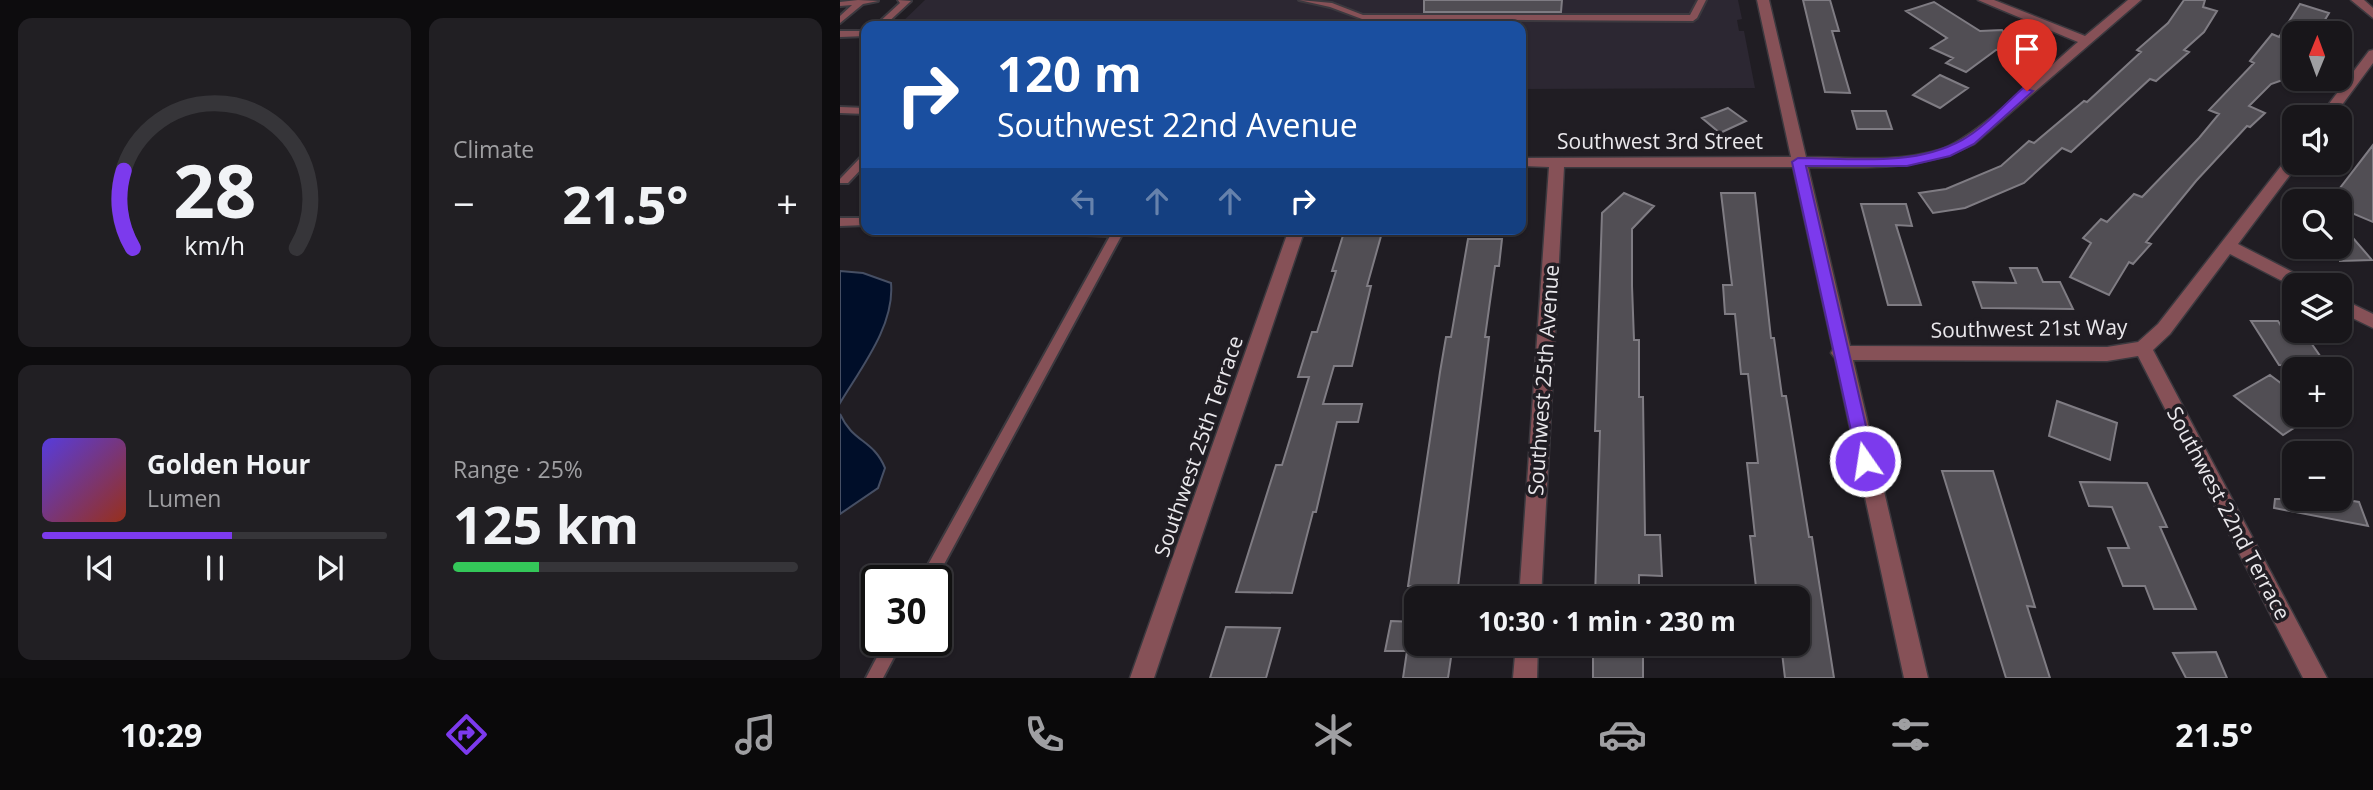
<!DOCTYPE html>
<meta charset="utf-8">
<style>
:root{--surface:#18161a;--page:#211f23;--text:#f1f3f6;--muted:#9f9fa2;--line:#363539;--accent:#7c3aed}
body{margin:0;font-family:"Open Sans",sans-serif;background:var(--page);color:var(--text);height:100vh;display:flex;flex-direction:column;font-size:26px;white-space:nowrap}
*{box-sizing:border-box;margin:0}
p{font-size:23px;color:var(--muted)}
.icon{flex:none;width:38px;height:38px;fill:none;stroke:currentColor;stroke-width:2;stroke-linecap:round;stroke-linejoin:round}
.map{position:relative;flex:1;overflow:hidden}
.side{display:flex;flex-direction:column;gap:18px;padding:18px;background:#0d0c0e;width:840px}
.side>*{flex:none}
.hud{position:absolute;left:21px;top:21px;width:665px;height:214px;border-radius:14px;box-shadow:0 2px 5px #0004,0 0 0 2px var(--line);background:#1a4fa0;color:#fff;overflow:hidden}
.needle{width:46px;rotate:1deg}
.controls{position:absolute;left:1442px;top:21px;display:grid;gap:14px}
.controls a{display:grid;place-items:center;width:70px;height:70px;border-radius:14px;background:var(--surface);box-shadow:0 2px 5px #0004,0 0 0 2px var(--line);font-size:35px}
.speed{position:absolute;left:21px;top:565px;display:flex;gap:14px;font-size:35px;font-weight:700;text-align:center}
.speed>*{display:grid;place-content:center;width:91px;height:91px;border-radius:50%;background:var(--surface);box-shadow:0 2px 5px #0004,0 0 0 2px var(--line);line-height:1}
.speed .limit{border:4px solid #111;border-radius:10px;background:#fff;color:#111}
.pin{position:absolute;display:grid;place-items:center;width:60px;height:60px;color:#fff;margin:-72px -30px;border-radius:50% 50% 50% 0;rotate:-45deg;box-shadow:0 0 7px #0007}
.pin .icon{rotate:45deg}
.me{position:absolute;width:77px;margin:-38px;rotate:347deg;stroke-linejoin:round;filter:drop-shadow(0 0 5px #0008)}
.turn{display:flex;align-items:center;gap:24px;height:147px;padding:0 21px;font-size:32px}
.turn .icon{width:91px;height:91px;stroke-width:2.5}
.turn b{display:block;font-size:49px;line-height:60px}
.lanes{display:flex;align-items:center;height:66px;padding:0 21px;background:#0003;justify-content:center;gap:35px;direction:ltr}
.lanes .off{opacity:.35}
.big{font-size:52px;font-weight:700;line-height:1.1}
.side .card{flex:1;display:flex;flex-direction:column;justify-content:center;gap:10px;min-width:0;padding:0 24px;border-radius:14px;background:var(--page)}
.side .dial{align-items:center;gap:0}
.dial svg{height:182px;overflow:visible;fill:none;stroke:var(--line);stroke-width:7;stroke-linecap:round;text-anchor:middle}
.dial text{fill:var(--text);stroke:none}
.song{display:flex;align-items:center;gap:21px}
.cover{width:84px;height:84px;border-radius:10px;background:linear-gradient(135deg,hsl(250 70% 55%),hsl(10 70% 35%))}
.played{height:7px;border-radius:4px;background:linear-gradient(90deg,var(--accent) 55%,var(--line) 55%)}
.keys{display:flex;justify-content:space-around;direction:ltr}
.heat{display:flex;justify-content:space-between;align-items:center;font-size:38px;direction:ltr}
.charge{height:10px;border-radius:5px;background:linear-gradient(90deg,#34c759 25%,var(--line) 0)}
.side .tiles{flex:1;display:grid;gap:18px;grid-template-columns:repeat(2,1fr)}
.trip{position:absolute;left:564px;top:586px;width:406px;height:70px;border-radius:14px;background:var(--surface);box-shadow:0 2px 5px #0004,0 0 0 2px var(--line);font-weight:700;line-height:70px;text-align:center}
.tab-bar{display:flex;height:112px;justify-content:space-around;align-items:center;background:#0a090a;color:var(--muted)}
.tab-bar .icon{width:49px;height:49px}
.tab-bar .current{color:var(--accent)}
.tab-bar b{font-size:32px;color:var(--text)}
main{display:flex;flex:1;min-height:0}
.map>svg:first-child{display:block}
.built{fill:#2c2732}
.water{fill:#000e29;stroke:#464f64;stroke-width:2}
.building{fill:#514e54;stroke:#7f7c83;stroke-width:2}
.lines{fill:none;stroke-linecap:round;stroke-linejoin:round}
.lane-casing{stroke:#3c393f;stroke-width:4}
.street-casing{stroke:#3c393f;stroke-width:3}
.lane{fill:#865157;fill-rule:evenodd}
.street{fill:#865157;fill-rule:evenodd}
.route{fill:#7c3aed;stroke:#51269a;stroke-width:2}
.labels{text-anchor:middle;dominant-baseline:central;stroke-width:7;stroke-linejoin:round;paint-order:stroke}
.street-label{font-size:21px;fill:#eae8ec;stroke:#201d23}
</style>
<main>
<section class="side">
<div class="tiles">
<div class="card dial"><svg viewBox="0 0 100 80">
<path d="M14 69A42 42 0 1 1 86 69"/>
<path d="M14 69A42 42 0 0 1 10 35" stroke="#7c3aed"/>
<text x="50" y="56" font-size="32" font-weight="700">28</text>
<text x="50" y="72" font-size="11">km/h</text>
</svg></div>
<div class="card"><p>Climate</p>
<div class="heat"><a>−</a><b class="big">21.5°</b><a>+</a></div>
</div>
<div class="card">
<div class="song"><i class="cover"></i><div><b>Golden Hour</b><p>Lumen</p></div></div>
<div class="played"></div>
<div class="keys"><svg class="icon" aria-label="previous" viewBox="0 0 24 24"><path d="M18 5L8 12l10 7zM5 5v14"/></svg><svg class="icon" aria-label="pause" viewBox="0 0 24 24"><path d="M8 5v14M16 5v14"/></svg><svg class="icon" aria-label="next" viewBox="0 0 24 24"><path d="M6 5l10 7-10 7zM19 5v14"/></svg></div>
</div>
<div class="card"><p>Range · 25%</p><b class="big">125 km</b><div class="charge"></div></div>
</div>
</section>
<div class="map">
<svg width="1533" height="678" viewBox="0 0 1533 678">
<rect width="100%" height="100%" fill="#201d23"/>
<!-- built -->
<path class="built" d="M85,0H898L902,19L897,20L899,31H904L915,88L681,89V26H58Z"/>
<!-- water -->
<path class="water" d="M0,271L23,273L51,283C55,325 21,368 0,403Z
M0,414C13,443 33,439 45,468L38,488L0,514Z"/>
<!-- building -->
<path class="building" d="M584,0H722L721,12H584Z
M963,0H990L999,31H992L1010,93L985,92Z
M1344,0H1365L1363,7L1377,11L1364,32L1344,50L1349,52L1316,81L1310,79L1231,152L1222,148L1184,183L1125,208L1093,213L1079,193L1106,189L1161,166L1189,141L1194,143L1244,101L1247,102L1301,52L1297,50L1328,23Z
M1094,2L1140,31L1162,30L1176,48L1156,50L1126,72L1106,63L1113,58L1091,48L1107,38L1066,11Z
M1460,4L1489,13L1477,33H1454V76L1431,84L1409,106L1425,113L1410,127L1407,126L1356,181L1306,242L1311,244L1293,264L1289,262L1269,295L1230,277L1251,243L1243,238L1261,219L1267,222L1294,194L1302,197L1359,138L1379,114L1369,110L1414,63L1410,61L1432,34L1439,37Z
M1100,75L1128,88L1100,108L1073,95Z
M888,108L906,121L880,133L862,118Z
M1012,111H1046L1052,129H1017Z
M1533,145V222L1500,208V201H1490Z
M784,193L814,206L792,229V286L794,340H799V397H803L805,535H820L822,576L799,575V598H755L760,431H755L762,213Z
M881,193H915L931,338H934L942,396H946L969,537H972L994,678H945L941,644H957V588L916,587L910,536H915L907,463H918L908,374H901L895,314H885L883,285H892Z
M1021,204H1066L1072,226L1056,225L1081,305H1048Z
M1500,223L1532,260L1500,261Z
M505,229H543L527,286H531L512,366H494L483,404H522L518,422H497L476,512H473L452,593L396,592L436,465H442L469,377H458L472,332H477L496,271H492Z
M628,239H662L659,266H655L645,337H649L618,587L568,586L600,372L606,337H611Z
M1170,268H1197L1203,282H1220L1233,309L1142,308L1133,282L1176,283Z
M1411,321H1438L1448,337H1467L1487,366L1439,365Z
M1430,375L1454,393V428L1443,435L1394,396Z
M1217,401L1277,423L1270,460L1209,436Z
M1102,471H1153L1195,607L1187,606L1210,678H1166Z
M1240,482L1307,483L1327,527H1320L1356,609H1314L1305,586H1283L1268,548H1289L1272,507L1249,506Z
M1435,499H1501L1519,502L1528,526L1434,508Z
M551,621L576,622V644H613L608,678H563L567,651H545Z
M386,627L440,628L426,678H370Z
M753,644H803V678H753Z
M1376,652L1387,678H1346L1333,653Z"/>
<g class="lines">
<defs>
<path id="lane" d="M18,0L38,1L23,4L0,23V16L12,5L0,6V2Z
M58,0L71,1L44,26H35L60,3Z
M459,0L492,3L523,15H850L858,0H866L857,18L853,21L522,19L490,7Z
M0,31H26V36L0,37Z
M0,107L26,108V114L0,113Z
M26,155V164L8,183H0V179L22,156Z
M0,218H25L26,225L0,226Z
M194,229H285L95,581H79L270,236L199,233Z
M46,640H63L43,678H26Z"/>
<path id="street" d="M917,0H929L966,157C1010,157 1056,163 1099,150C1134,140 1206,69 1238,42L1138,0H1154L1245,36L1288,0H1301L1134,144C1080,172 1027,167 968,167L1010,346L1267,347L1298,342L1318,324L1449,156L1454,155V163H1459L1398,244L1470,281L1472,285L1454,287L1390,254L1330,334L1313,350L1487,678H1463L1298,356L1267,361L1013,360L1088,678H1064L995,358L991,353L993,349L953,167H724L701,598H679L709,167L681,166V158L951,157Z
M1511,0H1524L1533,8V18Z
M1533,50V63L1493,117H1479L1529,51Z
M449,229H465L314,678H290Z
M1500,298L1533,314V328L1500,312Z
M676,644H698L697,678H673Z"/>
</defs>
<!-- lane casing -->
<use href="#lane" class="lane-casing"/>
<!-- street casing -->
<use href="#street" class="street-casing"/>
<!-- lane -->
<use href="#lane" class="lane"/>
<!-- street -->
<use href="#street" class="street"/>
</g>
<!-- route -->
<path class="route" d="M1183,88L1193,91L1134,144L1110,156L1067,166H966L1034,461L1032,467H1019L952,162L958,158C1012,158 1073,167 1122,140C1144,128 1164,105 1183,88Z"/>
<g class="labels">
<!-- street labels -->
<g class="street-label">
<text x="820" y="141">Southwest 3rd Street</text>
<text transform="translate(1189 328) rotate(-1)">Southwest 21st Way</text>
<text transform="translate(703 380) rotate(-86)">Southwest 25th Avenue</text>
<text transform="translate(358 446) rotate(-71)">Southwest 25th Terrace</text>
<text transform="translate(1389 513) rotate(62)">Southwest 22nd Terrace</text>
</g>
</g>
</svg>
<div class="controls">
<a><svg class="needle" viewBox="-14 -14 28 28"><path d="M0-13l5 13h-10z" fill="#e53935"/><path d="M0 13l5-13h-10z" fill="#9f9fa2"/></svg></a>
<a><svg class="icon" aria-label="sound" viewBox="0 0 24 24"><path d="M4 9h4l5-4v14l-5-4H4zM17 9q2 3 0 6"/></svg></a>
<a><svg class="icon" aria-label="search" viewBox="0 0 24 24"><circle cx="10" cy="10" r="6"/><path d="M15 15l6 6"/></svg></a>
<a><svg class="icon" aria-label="layers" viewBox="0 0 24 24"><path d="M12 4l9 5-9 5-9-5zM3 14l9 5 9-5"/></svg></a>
<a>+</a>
<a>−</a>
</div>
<div class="speed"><div class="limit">30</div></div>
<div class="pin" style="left:1187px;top:91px;background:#d93025"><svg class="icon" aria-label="arrive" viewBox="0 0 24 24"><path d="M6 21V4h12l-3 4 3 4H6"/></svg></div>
<svg class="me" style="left:1025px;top:461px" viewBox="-20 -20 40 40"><circle r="17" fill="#7c3aed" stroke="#fff" stroke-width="3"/><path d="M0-11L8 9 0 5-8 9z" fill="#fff"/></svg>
<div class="trip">10:30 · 1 min · 230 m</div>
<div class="hud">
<div class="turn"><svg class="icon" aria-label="right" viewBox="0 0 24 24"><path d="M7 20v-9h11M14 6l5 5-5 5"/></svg><div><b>120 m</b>Southwest 22nd Avenue</div></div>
<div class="lanes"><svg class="icon off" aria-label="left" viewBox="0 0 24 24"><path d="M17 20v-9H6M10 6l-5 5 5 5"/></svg><svg class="icon off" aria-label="ahead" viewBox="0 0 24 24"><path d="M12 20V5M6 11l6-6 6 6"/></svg><svg class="icon off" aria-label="ahead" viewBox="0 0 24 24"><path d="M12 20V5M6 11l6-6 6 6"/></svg><svg class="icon" aria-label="right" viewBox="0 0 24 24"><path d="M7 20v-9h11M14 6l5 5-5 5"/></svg></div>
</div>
</div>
</main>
<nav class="tab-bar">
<b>10:29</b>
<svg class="icon current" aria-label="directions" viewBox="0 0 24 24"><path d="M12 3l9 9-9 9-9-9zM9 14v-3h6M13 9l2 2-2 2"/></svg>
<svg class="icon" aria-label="music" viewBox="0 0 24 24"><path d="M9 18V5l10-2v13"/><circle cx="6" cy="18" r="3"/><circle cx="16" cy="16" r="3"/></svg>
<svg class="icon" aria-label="phone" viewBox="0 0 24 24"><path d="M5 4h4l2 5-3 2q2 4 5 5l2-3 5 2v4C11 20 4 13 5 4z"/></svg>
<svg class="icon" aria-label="climate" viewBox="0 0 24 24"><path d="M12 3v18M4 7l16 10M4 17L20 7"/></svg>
<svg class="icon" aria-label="car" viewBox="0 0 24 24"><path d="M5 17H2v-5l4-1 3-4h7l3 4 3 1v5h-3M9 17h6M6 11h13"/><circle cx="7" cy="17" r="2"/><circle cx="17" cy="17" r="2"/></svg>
<svg class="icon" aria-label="filters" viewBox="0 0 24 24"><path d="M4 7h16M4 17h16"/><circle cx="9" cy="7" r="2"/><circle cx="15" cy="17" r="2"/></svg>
<b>21.5°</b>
</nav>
